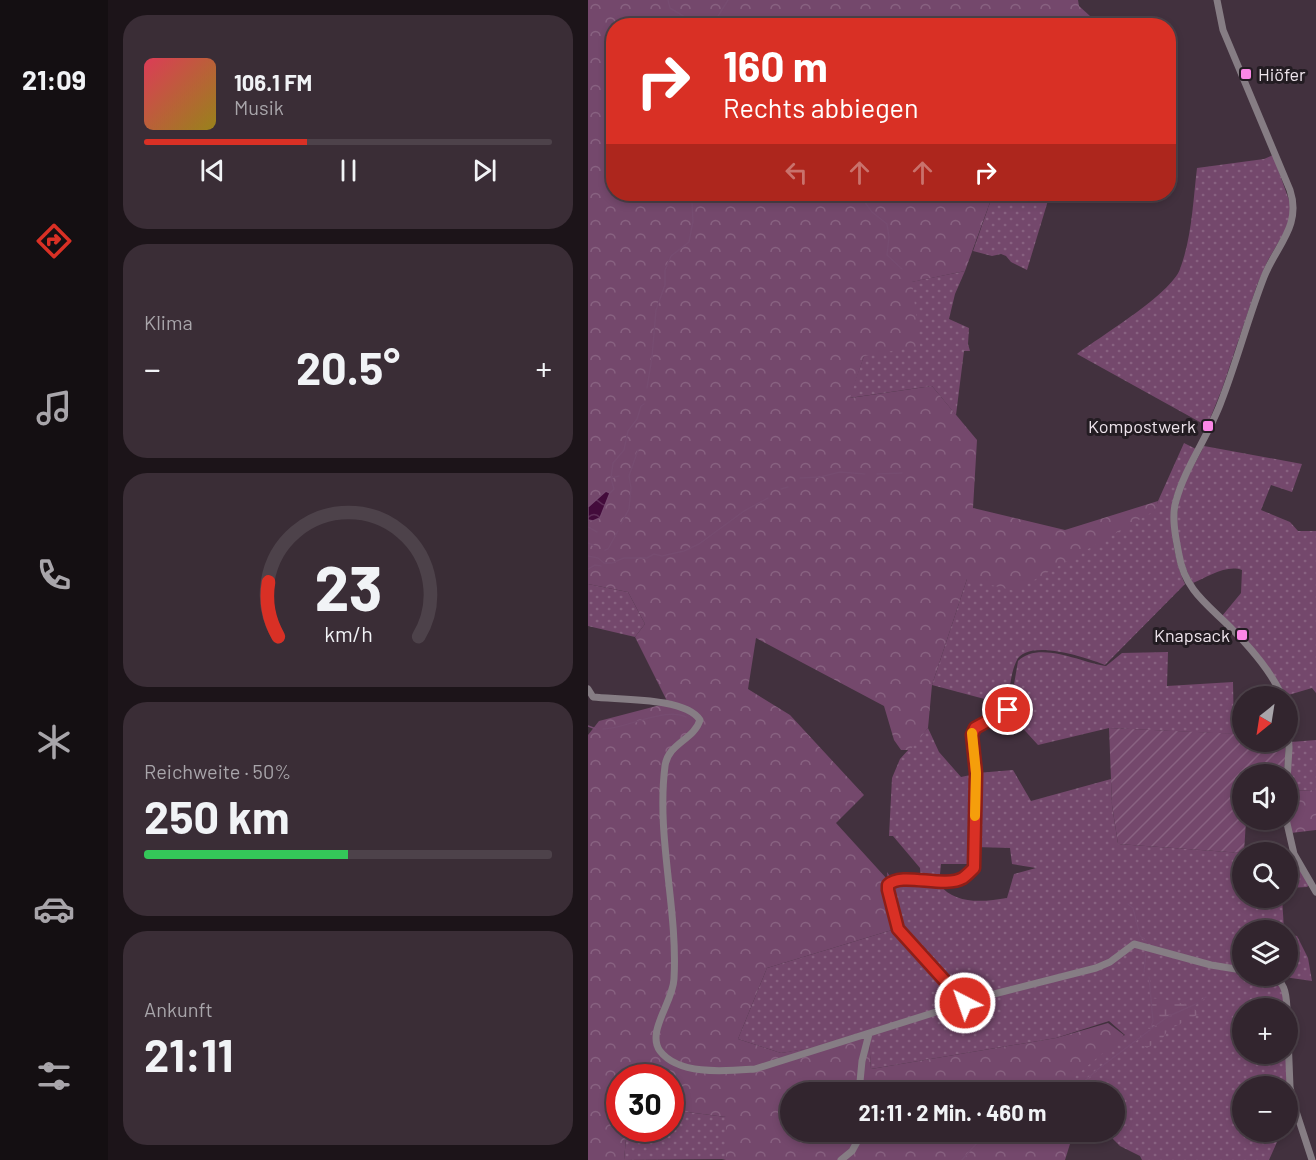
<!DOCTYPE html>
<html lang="de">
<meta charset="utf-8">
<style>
:root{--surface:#32252e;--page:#3a2d36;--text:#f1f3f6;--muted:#a8a5aa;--line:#4d424a;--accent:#d93025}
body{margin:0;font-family:Barlow,sans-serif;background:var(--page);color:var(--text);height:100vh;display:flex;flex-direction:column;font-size:22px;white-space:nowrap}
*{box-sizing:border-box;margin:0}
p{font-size:20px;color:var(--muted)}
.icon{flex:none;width:33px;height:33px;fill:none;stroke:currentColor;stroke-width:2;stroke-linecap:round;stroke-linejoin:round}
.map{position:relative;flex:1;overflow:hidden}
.drawer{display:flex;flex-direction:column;gap:15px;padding:15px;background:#1c1419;width:480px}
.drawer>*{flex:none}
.top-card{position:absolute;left:18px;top:18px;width:570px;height:183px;border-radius:24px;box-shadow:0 3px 9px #0003,0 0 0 2px var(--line);background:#d93025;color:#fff;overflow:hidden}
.needle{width:39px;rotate:210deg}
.tools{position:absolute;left:644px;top:686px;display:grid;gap:12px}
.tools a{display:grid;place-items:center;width:66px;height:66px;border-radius:50%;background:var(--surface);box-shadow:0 3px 9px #0003,0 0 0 2px var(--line);font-size:30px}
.speed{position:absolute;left:18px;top:1064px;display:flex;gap:12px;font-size:30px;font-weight:700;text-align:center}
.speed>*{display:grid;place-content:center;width:78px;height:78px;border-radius:50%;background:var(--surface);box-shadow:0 3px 9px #0003,0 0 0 2px var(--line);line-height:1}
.speed .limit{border:9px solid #d22;background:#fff;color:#111}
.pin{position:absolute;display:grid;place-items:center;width:51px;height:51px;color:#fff;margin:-26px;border:3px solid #fff;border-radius:50%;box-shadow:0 2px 6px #0007}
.me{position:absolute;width:66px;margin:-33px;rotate:319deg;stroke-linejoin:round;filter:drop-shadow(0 0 4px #0008)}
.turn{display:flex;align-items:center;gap:21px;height:126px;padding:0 18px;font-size:27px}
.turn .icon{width:78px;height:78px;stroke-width:2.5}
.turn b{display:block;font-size:42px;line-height:51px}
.lanes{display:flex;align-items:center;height:57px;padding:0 18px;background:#0003;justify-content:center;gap:30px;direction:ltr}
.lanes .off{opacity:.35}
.big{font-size:45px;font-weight:700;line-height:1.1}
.drawer .tile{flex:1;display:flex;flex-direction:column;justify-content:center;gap:9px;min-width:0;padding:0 21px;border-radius:24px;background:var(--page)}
.drawer .dial{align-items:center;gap:0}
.dial svg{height:156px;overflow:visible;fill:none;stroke:var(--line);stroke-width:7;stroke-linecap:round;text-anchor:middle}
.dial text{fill:var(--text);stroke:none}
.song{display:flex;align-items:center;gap:18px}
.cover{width:72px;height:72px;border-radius:9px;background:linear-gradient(135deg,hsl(350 70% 55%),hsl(50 70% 35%))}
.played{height:6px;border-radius:3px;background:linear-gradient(90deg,var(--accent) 40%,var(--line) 40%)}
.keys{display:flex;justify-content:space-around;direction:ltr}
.heat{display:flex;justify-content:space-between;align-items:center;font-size:33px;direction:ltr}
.charge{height:9px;border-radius:4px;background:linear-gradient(90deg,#34c759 50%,var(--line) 0)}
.trip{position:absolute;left:192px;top:1082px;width:345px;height:60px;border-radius:30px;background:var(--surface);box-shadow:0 3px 9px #0003,0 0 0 2px var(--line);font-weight:700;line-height:60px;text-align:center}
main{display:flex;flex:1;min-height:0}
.menu{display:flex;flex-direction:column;width:108px;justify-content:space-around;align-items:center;background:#140f12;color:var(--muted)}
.menu .icon{width:42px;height:42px}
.menu .on{color:var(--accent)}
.menu b{font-size:27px;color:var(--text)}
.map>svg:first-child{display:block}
.grass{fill:url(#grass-dots)}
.forest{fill:url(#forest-crowns)}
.wetland{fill:url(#wetland-marsh)}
.garden{fill:url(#garden-furrows)}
.water{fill:url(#water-waves);stroke:#764c70;stroke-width:1.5}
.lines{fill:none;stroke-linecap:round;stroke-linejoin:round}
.stream{stroke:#764c70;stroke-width:1.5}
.street{stroke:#867d84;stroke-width:7}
.route-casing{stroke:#8d1f18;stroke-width:15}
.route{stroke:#d93025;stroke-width:10}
.slow{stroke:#f59e0b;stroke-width:10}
.poi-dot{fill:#fb87e6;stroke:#231c22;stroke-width:2}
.labels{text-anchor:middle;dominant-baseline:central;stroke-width:6;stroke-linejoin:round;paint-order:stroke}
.poi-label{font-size:18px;fill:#eee4ec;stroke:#231c22;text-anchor:end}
</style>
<main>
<nav class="menu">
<b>21:09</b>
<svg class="icon on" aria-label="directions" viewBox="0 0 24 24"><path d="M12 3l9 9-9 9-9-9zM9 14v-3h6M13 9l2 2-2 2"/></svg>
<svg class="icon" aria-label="music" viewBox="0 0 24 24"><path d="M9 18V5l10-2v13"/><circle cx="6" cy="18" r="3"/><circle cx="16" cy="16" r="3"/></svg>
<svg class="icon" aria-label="phone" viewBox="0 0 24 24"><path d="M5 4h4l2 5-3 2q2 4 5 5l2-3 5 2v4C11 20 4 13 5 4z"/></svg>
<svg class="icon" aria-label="climate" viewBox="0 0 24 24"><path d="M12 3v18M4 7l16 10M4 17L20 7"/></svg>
<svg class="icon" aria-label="car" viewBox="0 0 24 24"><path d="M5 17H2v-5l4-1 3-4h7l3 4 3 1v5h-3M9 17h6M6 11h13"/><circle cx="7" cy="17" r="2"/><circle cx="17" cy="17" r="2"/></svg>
<svg class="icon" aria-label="filters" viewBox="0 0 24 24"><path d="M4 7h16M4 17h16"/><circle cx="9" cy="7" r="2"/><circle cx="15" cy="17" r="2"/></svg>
</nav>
<section class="drawer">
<div class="tile">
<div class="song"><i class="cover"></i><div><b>106.1 FM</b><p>Musik</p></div></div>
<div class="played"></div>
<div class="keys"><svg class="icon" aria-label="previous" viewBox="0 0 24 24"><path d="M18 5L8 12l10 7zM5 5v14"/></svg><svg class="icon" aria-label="pause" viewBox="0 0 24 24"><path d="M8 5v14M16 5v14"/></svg><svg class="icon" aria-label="next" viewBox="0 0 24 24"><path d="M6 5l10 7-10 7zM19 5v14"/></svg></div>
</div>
<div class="tile"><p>Klima</p>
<div class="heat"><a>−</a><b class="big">20.5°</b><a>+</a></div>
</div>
<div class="tile dial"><svg viewBox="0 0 100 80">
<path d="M14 69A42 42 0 1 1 86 69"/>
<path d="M14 69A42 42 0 0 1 9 41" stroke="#d93025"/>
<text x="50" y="56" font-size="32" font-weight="700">23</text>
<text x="50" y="72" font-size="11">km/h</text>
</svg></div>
<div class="tile"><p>Reichweite · 50%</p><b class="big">250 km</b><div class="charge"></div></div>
<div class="tile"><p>Ankunft</p><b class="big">21:11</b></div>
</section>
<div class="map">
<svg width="728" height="1160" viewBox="0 0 728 1160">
<defs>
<pattern id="grass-dots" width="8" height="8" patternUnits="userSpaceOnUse" patternTransform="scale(1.5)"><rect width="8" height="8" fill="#74486c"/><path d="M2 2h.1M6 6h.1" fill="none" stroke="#886281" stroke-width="1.8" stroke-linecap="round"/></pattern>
<pattern id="forest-crowns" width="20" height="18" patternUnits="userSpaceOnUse" patternTransform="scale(1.5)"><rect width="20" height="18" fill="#74486c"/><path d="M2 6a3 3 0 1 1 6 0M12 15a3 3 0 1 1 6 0" fill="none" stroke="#886281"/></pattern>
<pattern id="wetland-marsh" width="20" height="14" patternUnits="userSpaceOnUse" patternTransform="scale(1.5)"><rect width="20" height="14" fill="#74486c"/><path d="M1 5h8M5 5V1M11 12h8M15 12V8" fill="none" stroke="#886281"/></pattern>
<pattern id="garden-furrows" width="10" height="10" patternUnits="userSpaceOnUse" patternTransform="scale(1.5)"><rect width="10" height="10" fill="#74486c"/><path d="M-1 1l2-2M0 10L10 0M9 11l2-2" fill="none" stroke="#886281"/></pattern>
<pattern id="water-waves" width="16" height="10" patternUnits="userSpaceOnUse" patternTransform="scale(1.5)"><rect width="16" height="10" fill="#430b3b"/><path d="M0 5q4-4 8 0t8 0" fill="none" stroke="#5e2e58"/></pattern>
</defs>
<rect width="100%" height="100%" fill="#42313e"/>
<!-- grass -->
<path class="grass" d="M685,155L702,203L703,215L697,231L680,260L669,285L634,389L619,426L489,354C513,336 583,294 592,269C604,237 605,201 609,168L676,159Z
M405,194H462L439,270L423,262L418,256L413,254L404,256L385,251Z
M377,271L367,294L361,319L381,328L380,344L382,351H376L368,415L344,386L261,398L276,356L323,282Z
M596,443L608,449C600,464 591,480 586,496C579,519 587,563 597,584L517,665C499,658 438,637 428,662C422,675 422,691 419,705L344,685L379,579L567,510L570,501Z
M616,446L714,464L704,492L683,485L673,510L702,522L710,531H728V693L724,688L697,696L688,678L634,616L653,593L654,570C639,564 619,577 605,583C592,560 585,528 591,502C594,483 608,463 616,446Z
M0,584L40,592L57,624L47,637L0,626Z
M580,652L579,686L645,682L646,734L521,728L450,745L429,722L422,708L430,661C451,640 494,663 518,666L534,653Z
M340,728L351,752L373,777L387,774L385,864H353L351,884C367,905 395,902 419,898L426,874L448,868L424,864L422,848L387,847L389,773L425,770L443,801L523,779L524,805L530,844L654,853V897H694L696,930H654V975H699V934L709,936L720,958L724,981L696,977L697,1008H654V1053H698L699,1086H654V1131H682L679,1138L689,1142L681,1160H554L552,1156L532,1146L517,1131H526V1092H488L468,1067L537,1035L521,1021L468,1038L283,1069L281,1039L193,1053L150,1039L179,968L304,930L299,872L306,882L333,883L332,868L305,836H301L304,778L312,759Z
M728,740V790L701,791L703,742Z
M699,852L703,853L722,884L719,887L699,888Z
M83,1110L138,1117V1159L36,1160L39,1128H82Z"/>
<!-- forest -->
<path class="forest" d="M0,0H490L491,6L502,16L501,25L26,26V194H405L377,271L324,282L332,346L276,356L262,398L344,386L389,440L385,508L477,530L570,501L568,510L427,591L379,579L344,685L340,728L322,750H313L306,740L296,706L168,638L160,689L202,715L276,795L248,823L299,879L304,930L179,968L150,1039L193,1053L281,1038L283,1069L468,1038L520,1023L536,1035L476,1086L482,1092H202V1131H486L477,1160H134L138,1159V1117L83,1110L82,1077H32V1128H39L36,1160H0V735L11,721L80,703L47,637L57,624L40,592L0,584Z
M728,790V830L703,833L701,818V791Z"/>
<!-- wetland -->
<path class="wetland" d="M563,998L580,1000L604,1006L611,1014L580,1030L574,1039L559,1048L550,1043L555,1027L562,1029L565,1021Z"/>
<!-- garden -->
<path class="garden" d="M521,728L654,734V741H698L696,774H654V819H695V824L658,821L656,852L654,853L530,844L524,805Z"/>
<!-- water -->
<path class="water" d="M18,491L22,493L12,518L5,521L0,520V507Z"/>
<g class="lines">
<!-- stream -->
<path class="stream" d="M80,0L82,8L97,17L101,26
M124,26L140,0
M271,194L284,212L299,224L301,237L299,255L314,269
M59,388L64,357L68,310L77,285V270L83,256L101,242L105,221L104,203L106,194
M289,474L314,473
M23,478L31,476
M212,478L232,477L252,472L277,474
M193,489L200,487
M22,493L26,489L23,478L25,463L36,450L40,431L49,419L53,406L56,404
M33,524L41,509L43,488L41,476L50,450
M0,527L9,532
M0,543L7,546
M17,550L20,549L30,531
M0,556L10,558L16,563H24L36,558H59L66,554L74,556L96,551L111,544L156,511L180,498
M0,569L7,565L13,566
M0,726L8,729
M15,729C40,728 77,707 98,717
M540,904L545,908L552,936L558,941
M556,972L558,952
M614,1000L618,997
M564,1028L581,1016L610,1003
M479,1092L490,1087L510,1069L562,1030L565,1021L561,977
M374,1160L388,1144L408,1131"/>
<!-- street -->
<path class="street" d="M629,0L635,30L702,190C714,226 688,246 676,277C660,318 649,361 633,402C621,435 596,469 588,501C583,517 588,539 591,555C597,590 619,604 642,627C662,647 683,671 694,696
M0,689L5,697C31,700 97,697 112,720C106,740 80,743 77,766C68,837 90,908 86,979C85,1002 58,1032 72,1051C91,1076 139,1071 167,1069L402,995L508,968L522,962L546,944L623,965L654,970
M699,711L701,748L699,781
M698,819L706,854L728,892
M680,975C697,981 698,991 699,1008
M377,1003L340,960L314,935L299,890L300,885C312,871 356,889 375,878C379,875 383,871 386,868L388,773L384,735L387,728L420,710
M699,1011L702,1087L706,1105L724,1160
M271,1092L274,1061L281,1034
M253,1160L264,1151L275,1131"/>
</g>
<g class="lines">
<defs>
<path id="route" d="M377,1003L310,929L300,890V885C313,871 356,889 375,878C379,875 383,871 386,868L388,773L384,735L387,728L420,710"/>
</defs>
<!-- route casing -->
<use href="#route" class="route-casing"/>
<!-- route -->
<use href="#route" class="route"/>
<!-- slow -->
<path class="slow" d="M384,733L388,773L387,816"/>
</g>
<!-- markers -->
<g class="poi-dot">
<rect x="652" y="68" width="12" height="12" rx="3"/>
<rect x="614" y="420" width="12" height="12" rx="3"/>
<rect x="648" y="629" width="12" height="12" rx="3"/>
</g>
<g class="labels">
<!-- poi labels -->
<g class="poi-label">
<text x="670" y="74" text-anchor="start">Hiöfer</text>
<text x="608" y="426">Kompostwerk</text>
<text x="642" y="635">Knapsack</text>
</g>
</g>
</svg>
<div class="tools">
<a><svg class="needle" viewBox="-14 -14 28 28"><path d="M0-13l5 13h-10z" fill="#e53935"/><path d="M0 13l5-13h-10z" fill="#a8a5aa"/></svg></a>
<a><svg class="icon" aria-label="sound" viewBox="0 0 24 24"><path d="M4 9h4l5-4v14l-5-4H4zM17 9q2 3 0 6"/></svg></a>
<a><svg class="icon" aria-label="search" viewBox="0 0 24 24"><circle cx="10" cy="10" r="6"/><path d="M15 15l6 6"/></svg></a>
<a><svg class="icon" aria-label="layers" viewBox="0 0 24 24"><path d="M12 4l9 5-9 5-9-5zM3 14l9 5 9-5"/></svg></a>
<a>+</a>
<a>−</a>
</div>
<div class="speed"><div class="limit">30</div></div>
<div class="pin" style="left:420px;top:710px;background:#d93025"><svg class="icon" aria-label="arrive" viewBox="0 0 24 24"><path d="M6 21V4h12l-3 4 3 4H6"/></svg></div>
<svg class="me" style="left:377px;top:1003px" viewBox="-20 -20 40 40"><circle r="17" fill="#d93025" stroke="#fff" stroke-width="3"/><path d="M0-11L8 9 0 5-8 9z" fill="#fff"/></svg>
<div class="trip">21:11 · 2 Min. · 460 m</div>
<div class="top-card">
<div class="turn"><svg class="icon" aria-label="right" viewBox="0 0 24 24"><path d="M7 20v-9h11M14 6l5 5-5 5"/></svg><div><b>160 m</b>Rechts abbiegen</div></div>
<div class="lanes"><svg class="icon off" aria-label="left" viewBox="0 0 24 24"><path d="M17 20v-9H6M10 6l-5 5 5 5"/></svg><svg class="icon off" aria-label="ahead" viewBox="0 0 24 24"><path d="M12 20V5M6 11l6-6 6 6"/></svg><svg class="icon off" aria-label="ahead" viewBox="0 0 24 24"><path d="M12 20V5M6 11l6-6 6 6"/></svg><svg class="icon" aria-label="right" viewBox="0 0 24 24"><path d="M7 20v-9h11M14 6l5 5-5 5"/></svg></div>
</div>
</div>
</main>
